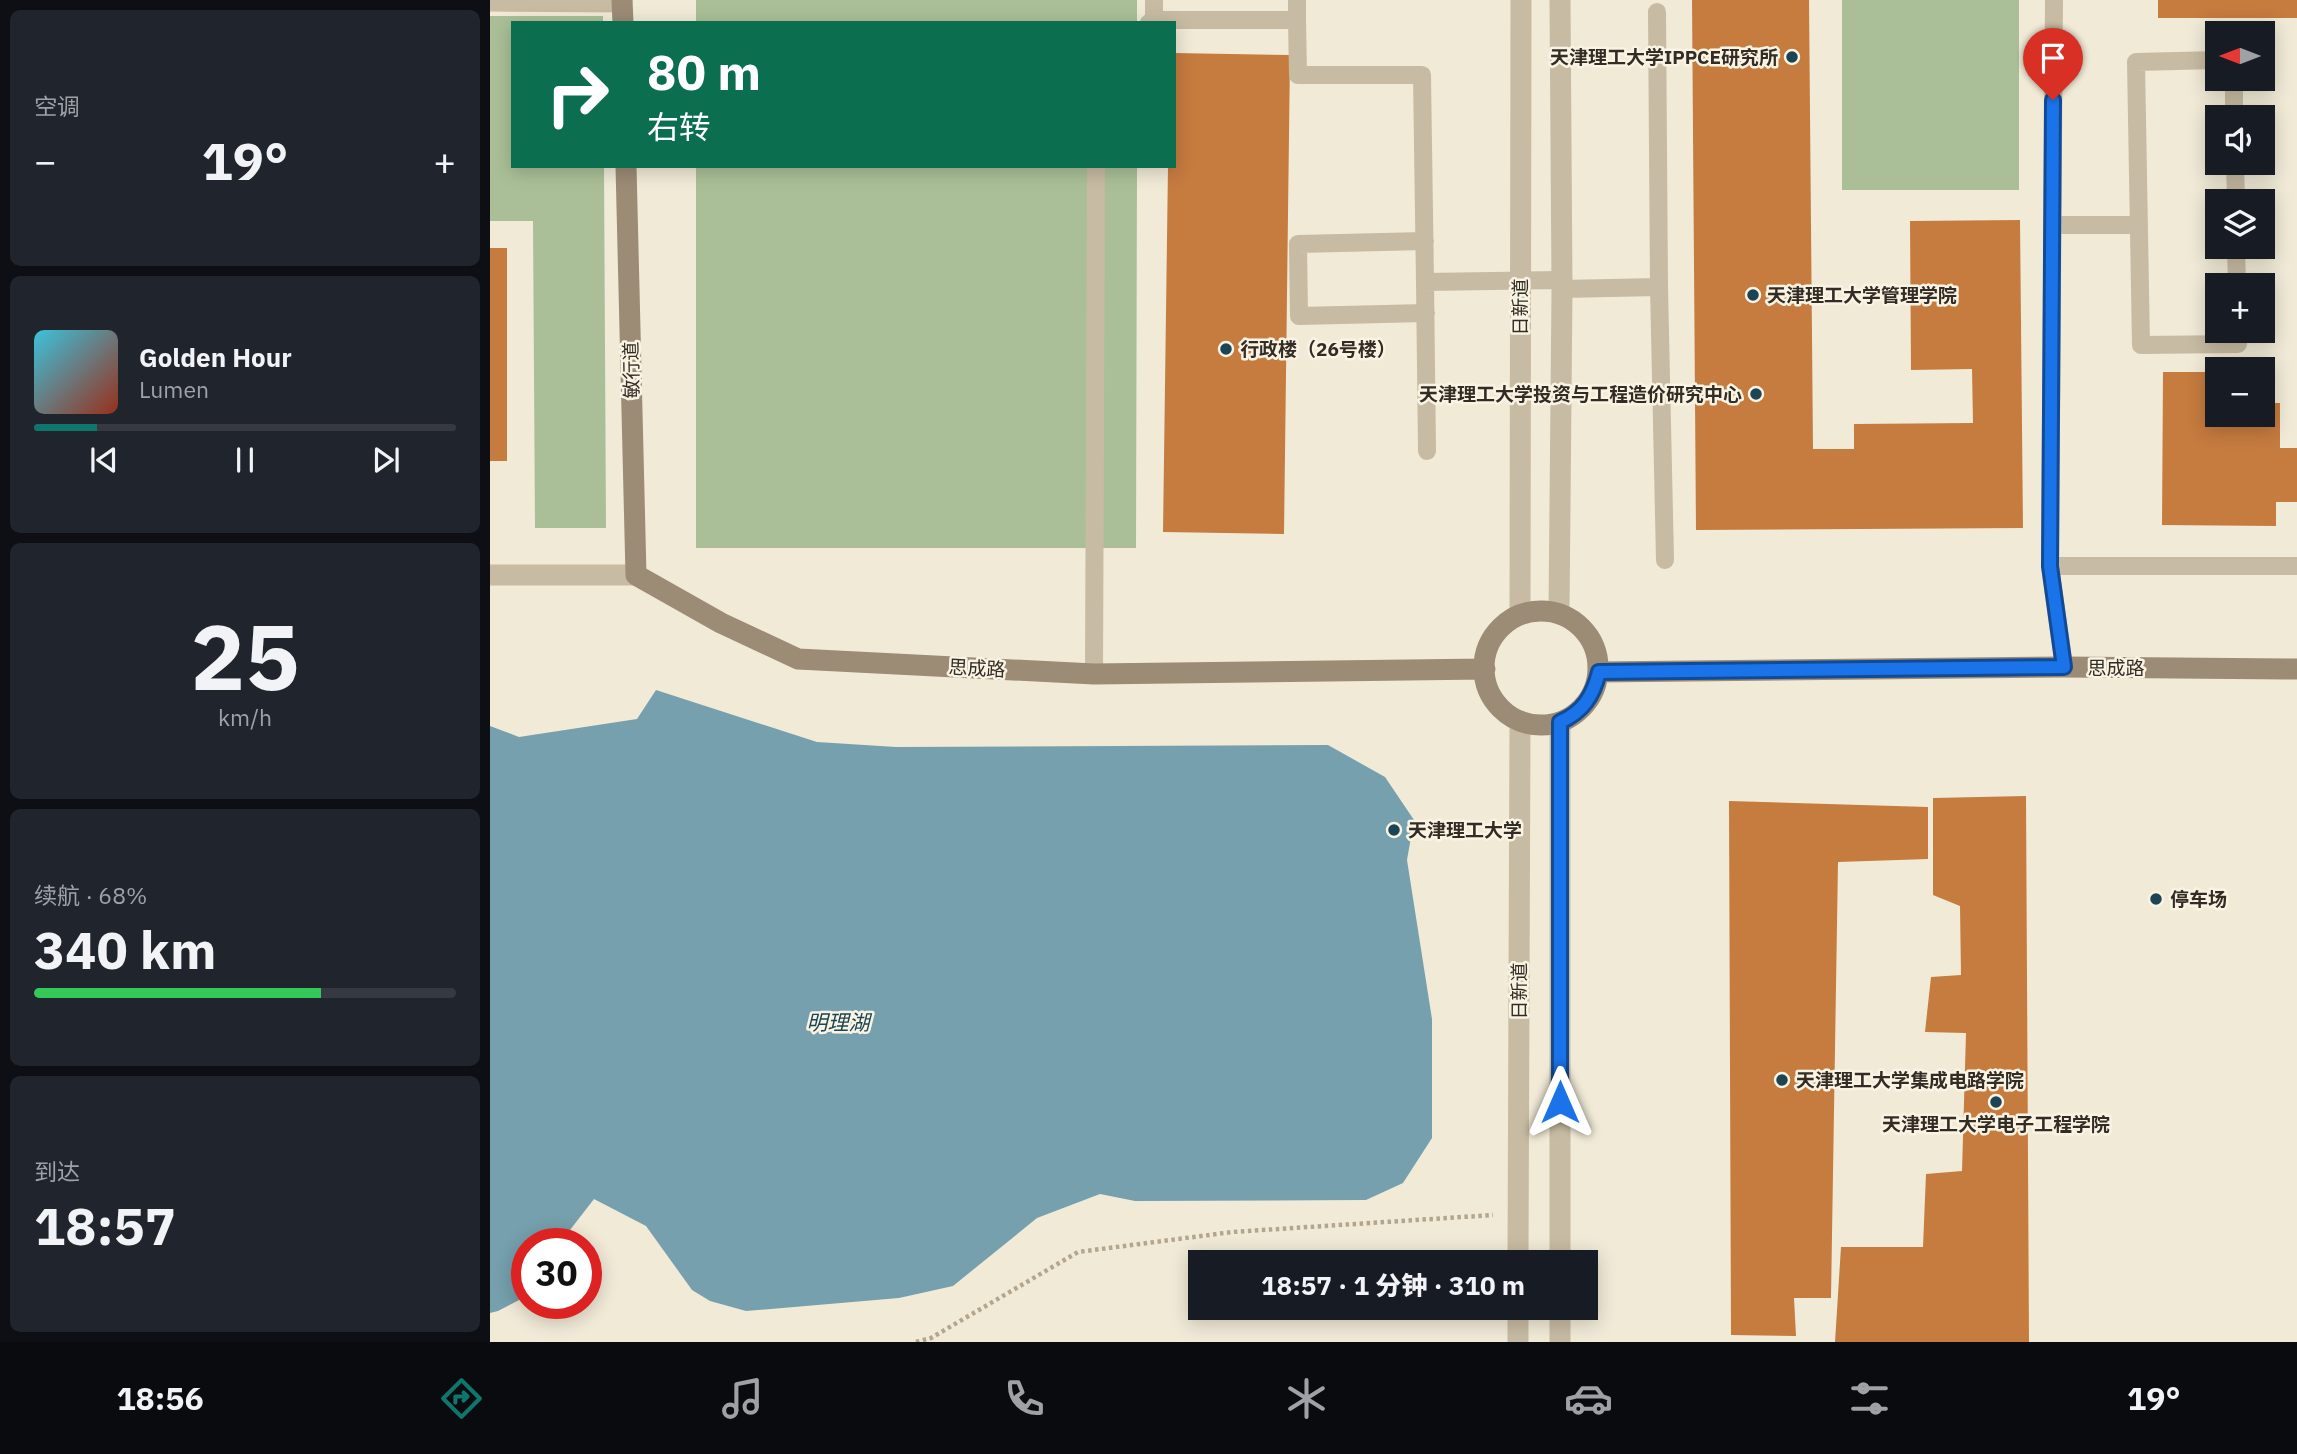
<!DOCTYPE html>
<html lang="zh">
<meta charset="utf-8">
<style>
:root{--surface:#171b24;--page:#20242c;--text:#f1f3f6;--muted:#9ea1a6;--line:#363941;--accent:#0f766e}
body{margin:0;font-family:"IBM Plex Sans","Noto Sans SC",sans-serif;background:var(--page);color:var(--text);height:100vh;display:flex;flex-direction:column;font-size:26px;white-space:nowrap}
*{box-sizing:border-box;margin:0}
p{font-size:23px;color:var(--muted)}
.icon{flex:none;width:38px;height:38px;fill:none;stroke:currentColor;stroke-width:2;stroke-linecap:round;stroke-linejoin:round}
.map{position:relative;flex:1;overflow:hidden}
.drawer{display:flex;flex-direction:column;gap:10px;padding:10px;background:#0d0f14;width:490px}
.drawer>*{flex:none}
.hud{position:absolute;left:21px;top:21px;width:665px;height:147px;border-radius:0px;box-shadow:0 4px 18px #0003;background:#0b6e4f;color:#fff;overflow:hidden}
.needle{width:46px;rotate:270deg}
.fabs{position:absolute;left:1715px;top:21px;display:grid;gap:14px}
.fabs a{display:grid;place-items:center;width:70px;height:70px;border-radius:0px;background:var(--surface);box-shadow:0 4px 18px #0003;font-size:35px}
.speed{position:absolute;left:21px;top:1228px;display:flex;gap:14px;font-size:35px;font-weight:700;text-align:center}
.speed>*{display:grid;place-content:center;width:91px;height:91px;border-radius:50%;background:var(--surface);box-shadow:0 4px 18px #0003;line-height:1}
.speed .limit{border:10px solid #d22;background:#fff;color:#111}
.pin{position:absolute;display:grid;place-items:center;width:60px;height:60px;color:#fff;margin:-72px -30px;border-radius:50% 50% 50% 0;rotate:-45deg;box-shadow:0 0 7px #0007}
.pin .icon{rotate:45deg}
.me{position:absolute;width:77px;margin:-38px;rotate:0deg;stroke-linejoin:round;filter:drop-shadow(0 0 5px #0008)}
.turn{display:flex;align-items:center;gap:24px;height:147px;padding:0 21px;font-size:32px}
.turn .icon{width:91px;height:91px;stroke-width:2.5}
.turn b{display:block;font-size:49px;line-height:60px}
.big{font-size:52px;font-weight:800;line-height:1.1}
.drawer .widget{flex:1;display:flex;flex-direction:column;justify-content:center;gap:10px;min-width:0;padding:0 24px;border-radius:10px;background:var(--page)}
.drawer .dial{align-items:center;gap:0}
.dial b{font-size:91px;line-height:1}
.song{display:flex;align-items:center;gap:21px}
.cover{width:84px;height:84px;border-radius:10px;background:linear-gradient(135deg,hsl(190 70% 55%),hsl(10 70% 35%))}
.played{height:7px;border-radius:4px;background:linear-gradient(90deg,var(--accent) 15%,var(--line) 15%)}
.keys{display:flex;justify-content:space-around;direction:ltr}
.heat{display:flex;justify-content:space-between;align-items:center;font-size:38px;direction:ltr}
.charge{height:10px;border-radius:5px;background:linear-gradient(90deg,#34c759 68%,var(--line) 0)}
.trip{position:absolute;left:698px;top:1250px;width:410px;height:70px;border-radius:0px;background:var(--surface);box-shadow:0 4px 18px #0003;font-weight:800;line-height:70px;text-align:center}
.tabs{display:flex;height:112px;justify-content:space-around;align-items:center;background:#090b0e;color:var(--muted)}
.tabs .icon{width:49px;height:49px}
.tabs .on{color:var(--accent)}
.tabs b{font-size:32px;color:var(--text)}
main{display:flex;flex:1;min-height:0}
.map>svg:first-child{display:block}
.green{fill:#aabf97}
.water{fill:#76a0ad}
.building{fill:#c67b3f}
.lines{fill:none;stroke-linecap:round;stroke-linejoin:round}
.path{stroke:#b4a68d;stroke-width:4.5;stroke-dasharray:3.5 3.5;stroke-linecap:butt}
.lane{stroke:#c8bba3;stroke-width:18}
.street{stroke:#c8bba3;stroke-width:21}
.secondary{stroke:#9c8b75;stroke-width:21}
.route-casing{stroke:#114b97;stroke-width:18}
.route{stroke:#1a73e8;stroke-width:12}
.poi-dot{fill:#1b4554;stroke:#f9f3e3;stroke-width:2.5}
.labels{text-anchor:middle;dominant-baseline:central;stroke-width:5;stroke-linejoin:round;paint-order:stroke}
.poi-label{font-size:19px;font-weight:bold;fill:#332c25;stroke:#f9f3e3;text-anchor:start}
.street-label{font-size:19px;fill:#332c25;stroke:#f9f3e3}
.water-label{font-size:21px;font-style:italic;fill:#1b4554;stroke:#f9f3e3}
</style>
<main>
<section class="drawer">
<div class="widget"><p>空调</p>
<div class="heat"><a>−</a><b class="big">19°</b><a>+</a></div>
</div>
<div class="widget">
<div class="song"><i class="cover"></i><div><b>Golden Hour</b><p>Lumen</p></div></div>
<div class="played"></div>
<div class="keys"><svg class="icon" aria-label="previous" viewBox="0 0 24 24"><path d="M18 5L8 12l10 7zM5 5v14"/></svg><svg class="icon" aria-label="pause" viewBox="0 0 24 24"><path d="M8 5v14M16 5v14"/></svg><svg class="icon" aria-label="next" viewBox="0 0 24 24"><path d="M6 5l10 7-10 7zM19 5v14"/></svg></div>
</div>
<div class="widget dial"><b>25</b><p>km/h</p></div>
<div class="widget"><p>续航 · 68%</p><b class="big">340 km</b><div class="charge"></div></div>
<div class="widget"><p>到达</p><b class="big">18:57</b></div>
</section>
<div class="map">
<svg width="1807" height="1342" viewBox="0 0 1807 1342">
<rect width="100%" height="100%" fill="#f1ead7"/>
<!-- green -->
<path class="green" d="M206,0H647V23H206Z
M1352,0H1529V190H1352Z
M0,16H113V23H23V166H114L116,528H45L43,221H0Z
M206,166H647L646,548H206Z"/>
<!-- water -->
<path class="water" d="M166,690L327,742L406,747L838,745L895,777L924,820L917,860L942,1019V1138L913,1183L876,1200L645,1201L610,1194L547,1218L463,1286L409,1298L256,1311L220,1301L202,1290L156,1226L104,1199L73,1239L75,1244H37V1296L8,1311L0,1313V726L29,737L147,719Z"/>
<!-- building -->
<path class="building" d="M1202,0H1319L1323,449H1364V424L1483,423L1482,369L1421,370L1420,221L1530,220L1533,528L1206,530Z
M1668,0H1807V18H1668Z
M684,53L800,55L794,534L673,532L678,166H684Z
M0,248H17V461H0Z
M1673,372H1727V415H1773V373H1777V403H1790V448H1807V502H1786V526L1672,525Z
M1536,796L1539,1342H1345L1351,1247H1433L1436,1174L1472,1171L1476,1033L1435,1032L1441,977L1471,975L1470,906L1443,895V798Z
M1239,801L1438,807V859L1348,862L1341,1298H1304L1306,1336L1241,1335Z"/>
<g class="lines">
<!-- path -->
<path class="path" d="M426,1342L441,1338L588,1252L742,1232L1003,1215"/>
<!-- lane -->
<path class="lane" d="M664,0V20
M807,0V20
M1564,0L1560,566L1574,667
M1167,12L1169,287
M659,23L664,20H807L808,75H932L935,282L1071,280
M1727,60L1646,62L1651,345L1748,344V331
M1744,79V117
M1745,163L1746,201
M1563,225H1649
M935,241L808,244L809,316L936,313
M1746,247L1747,285
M935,282L937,451
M1072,289L1169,287L1175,560
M1560,566H1807
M604,674L606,166"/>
<!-- street -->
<path class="street" d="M0,1L132,2
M0,575H146
M1069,613L1072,289L1070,0
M1030,614L1031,0
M1070,722V1262
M1028,1262L1030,721
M1028,1342V1307
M1070,1342V1307"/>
<!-- secondary -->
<path class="secondary" d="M132,0L133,23
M136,166L146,575L231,623L308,659L604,674L995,669
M994 668a57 57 0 1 1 114 0a57 57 0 1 1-114 0Z
M1109,672L1574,667L1807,669"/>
</g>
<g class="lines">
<defs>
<path id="route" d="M1070,1102V722C1093,712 1103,696 1109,672L1574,667L1560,566L1563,100"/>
</defs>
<!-- route casing -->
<use href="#route" class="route-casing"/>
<!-- route -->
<use href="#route" class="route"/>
</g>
<!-- markers -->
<g class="poi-dot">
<circle cx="1302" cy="57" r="7"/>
<circle cx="1263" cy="295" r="7"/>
<circle cx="736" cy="349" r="7"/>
<circle cx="1266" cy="394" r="7"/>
<circle cx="904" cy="830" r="7"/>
<circle cx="1666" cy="899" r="7"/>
<circle cx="1292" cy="1080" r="7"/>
<circle cx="1506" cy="1102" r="7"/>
</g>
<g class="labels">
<!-- poi labels -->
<g class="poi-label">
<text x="1288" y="57" text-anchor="end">天津理工大学IPPCE研究所</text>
<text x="1277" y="295">天津理工大学管理学院</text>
<text x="750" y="349">行政楼（26号楼）</text>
<text x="1252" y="394" text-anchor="end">天津理工大学投资与工程造价研究中心</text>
<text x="918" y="830">天津理工大学</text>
<text x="1680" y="899">停车场</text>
<text x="1306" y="1080">天津理工大学集成电路学院</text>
<text x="1506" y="1124" text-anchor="middle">天津理工大学电子工程学院</text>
</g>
<!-- street labels -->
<g class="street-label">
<text transform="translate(1030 307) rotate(-90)">日新道</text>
<text transform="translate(141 370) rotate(-91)">敏行道</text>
<text transform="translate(487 668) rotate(3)">思成路</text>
<text x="1626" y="668">思成路</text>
<text transform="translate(1029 991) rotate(-90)">日新道</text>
</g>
<!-- water labels -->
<g class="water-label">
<text x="348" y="1022">明理湖</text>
</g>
</g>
</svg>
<div class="fabs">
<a><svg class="needle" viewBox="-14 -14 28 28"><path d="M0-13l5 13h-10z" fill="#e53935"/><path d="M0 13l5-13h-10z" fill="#9ea1a6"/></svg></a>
<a><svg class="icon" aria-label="sound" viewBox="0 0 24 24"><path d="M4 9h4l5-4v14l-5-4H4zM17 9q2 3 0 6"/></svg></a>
<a><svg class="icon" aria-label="layers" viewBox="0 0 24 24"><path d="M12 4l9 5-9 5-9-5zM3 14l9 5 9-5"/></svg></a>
<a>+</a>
<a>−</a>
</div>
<div class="speed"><div class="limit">30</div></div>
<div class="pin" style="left:1563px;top:100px;background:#d93025"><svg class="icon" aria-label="arrive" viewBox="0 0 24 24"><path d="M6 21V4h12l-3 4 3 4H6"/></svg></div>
<svg class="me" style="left:1070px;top:1102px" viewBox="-20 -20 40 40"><path d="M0-17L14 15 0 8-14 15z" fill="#1a73e8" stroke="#fff" stroke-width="4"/></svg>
<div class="trip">18:57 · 1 分钟 · 310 m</div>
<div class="hud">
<div class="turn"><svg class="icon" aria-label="right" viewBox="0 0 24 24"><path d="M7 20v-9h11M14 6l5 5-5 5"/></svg><div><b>80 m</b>右转</div></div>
</div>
</div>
</main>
<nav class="tabs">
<b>18:56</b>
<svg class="icon on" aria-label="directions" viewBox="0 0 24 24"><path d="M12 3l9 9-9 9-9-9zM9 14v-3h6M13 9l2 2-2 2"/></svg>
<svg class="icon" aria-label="music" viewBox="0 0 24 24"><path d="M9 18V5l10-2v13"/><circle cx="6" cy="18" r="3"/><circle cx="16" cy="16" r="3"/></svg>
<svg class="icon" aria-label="phone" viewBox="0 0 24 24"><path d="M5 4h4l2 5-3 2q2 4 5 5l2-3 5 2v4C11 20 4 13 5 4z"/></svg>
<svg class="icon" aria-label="climate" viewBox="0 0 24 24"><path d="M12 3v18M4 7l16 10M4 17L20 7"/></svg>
<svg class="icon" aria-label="car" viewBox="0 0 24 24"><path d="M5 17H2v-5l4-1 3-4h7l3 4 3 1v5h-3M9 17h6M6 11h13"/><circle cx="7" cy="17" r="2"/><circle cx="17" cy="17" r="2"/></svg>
<svg class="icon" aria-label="filters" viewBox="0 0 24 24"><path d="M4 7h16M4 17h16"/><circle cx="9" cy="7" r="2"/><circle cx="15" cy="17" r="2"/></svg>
<b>19°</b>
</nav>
